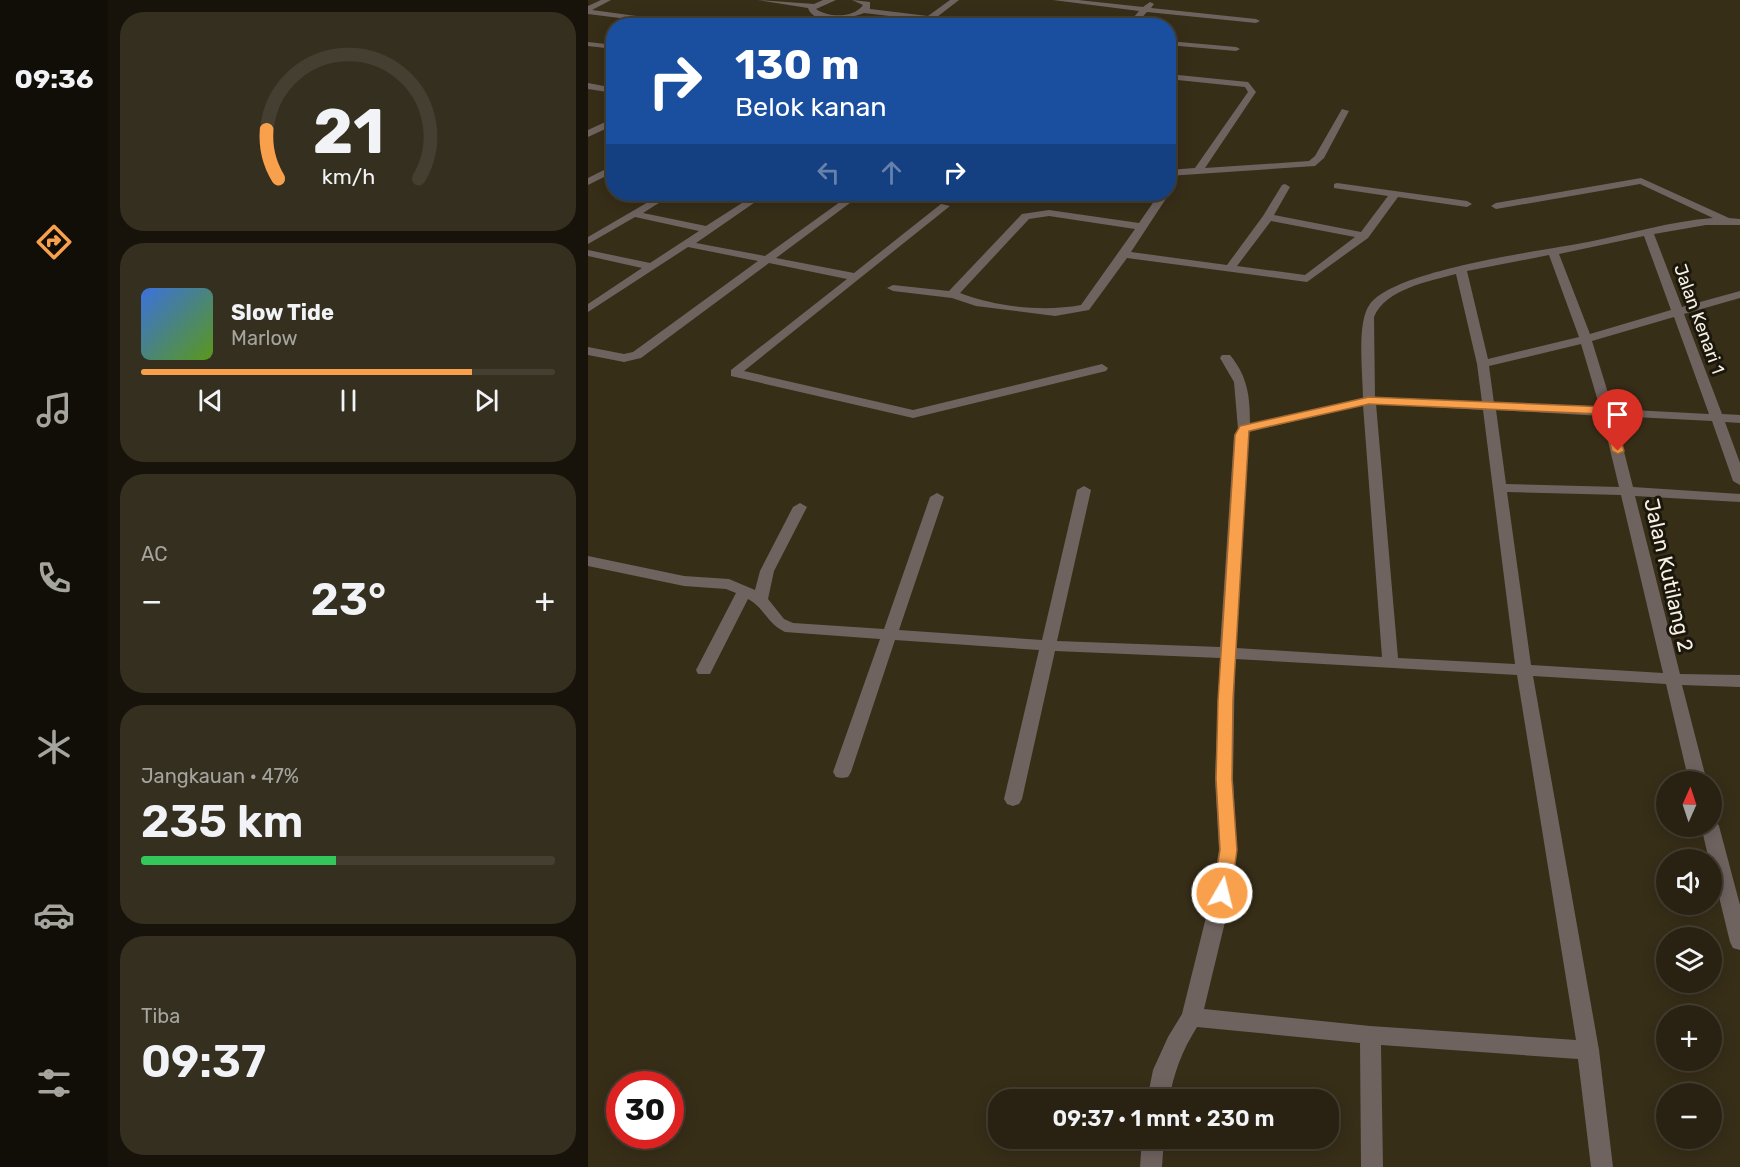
<!DOCTYPE html>
<html lang="id">
<meta charset="utf-8">
<style>
:root{--surface:#292212;--page:#352f20;--text:#f1f3f6;--muted:#a5a49f;--line:#453f32;--accent:#f8a04b}
body{margin:0;font-family:Rubik,sans-serif;background:var(--page);color:var(--text);height:100vh;display:flex;flex-direction:column;font-size:22px;white-space:nowrap}
*{box-sizing:border-box;margin:0}
p{font-size:20px;color:var(--muted)}
.icon{flex:none;width:33px;height:33px;fill:none;stroke:currentColor;stroke-width:2;stroke-linecap:round;stroke-linejoin:round}
.map{position:relative;flex:1;overflow:hidden}
.panel{display:flex;flex-direction:column;gap:12px;padding:12px;background:#17130a;width:480px}
.panel>*{flex:none}
.banner{position:absolute;left:18px;top:18px;width:570px;height:183px;border-radius:24px;box-shadow:0 3px 15px #0003,0 0 0 2px var(--line);background:#1a4fa0;color:#fff;overflow:hidden}
.needle{width:39px;rotate:3deg}
.fabs{position:absolute;left:1068px;top:771px;display:grid;gap:12px}
.fabs a{display:grid;place-items:center;width:66px;height:66px;border-radius:50%;background:var(--surface);box-shadow:0 3px 15px #0003,0 0 0 2px var(--line);font-size:30px}
.speed{position:absolute;left:18px;top:1071px;display:flex;gap:12px;font-size:30px;font-weight:700;text-align:center}
.speed>*{display:grid;place-content:center;width:78px;height:78px;border-radius:50%;background:var(--surface);box-shadow:0 3px 15px #0003,0 0 0 2px var(--line);line-height:1}
.speed .limit{border:9px solid #d22;background:#fff;color:#111}
.pin{position:absolute;display:grid;place-items:center;width:51px;height:51px;color:#fff;margin:-62px -26px;border-radius:50% 50% 50% 0;rotate:-45deg;box-shadow:0 0 6px #0007}
.pin .icon{rotate:45deg}
.me{position:absolute;width:66px;margin:-33px;rotate:8deg;stroke-linejoin:round;filter:drop-shadow(0 0 4px #0008)}
.turn{display:flex;align-items:center;gap:21px;height:126px;padding:0 30px;font-size:27px}
.turn .icon{width:78px;height:78px;stroke-width:2.5}
.turn b{display:block;font-size:42px;line-height:51px}
.lanes{display:flex;align-items:center;height:57px;padding:0 30px;background:#0003;justify-content:center;gap:30px;direction:ltr}
.lanes .off{opacity:.35}
.big{font-size:45px;font-weight:600;line-height:1.1}
.panel .widget{flex:1;display:flex;flex-direction:column;justify-content:center;gap:9px;min-width:0;padding:0 21px;border-radius:24px;background:var(--page)}
.panel .dial{align-items:center;gap:0}
.dial svg{height:156px;overflow:visible;fill:none;stroke:var(--line);stroke-width:7;stroke-linecap:round;text-anchor:middle}
.dial text{fill:var(--text);stroke:none}
.song{display:flex;align-items:center;gap:18px}
.cover{width:72px;height:72px;border-radius:9px;background:linear-gradient(135deg,hsl(220 70% 55%),hsl(90 70% 35%))}
.played{height:6px;border-radius:3px;background:linear-gradient(90deg,var(--accent) 80%,var(--line) 80%)}
.keys{display:flex;justify-content:space-around;direction:ltr}
.heat{display:flex;justify-content:space-between;align-items:center;font-size:33px;direction:ltr}
.charge{height:9px;border-radius:4px;background:linear-gradient(90deg,#34c759 47%,var(--line) 0)}
.trip{position:absolute;left:400px;top:1089px;width:351px;height:60px;border-radius:24px;background:var(--surface);box-shadow:0 3px 15px #0003,0 0 0 2px var(--line);font-weight:600;line-height:60px;text-align:center}
main{display:flex;flex:1;min-height:0}
.tab-bar{display:flex;flex-direction:column;width:108px;justify-content:space-around;align-items:center;background:#100e07;color:var(--muted)}
.tab-bar .icon{width:42px;height:42px}
.tab-bar .selected{color:var(--accent)}
.tab-bar b{font-size:27px;color:var(--text)}
.map>svg:first-child{display:block}
.lines{fill:none;stroke-linecap:round;stroke-linejoin:round}
.minor{fill:#6f6360;fill-rule:evenodd}
.route{fill:#f8a04b;stroke:#a16831;stroke-width:1.5}
.labels{text-anchor:middle;dominant-baseline:central;stroke-width:6;stroke-linejoin:round;paint-order:stroke}
.far-street-label{font-size:18px;fill:#f7f1e4;stroke:#1b170d}
.street-label{font-size:21px;fill:#f7f1e4;stroke:#1b170d}
</style>
<main>
<nav class="tab-bar">
<b>09:36</b>
<svg class="icon selected" aria-label="directions" viewBox="0 0 24 24"><path d="M12 3l9 9-9 9-9-9zM9 14v-3h6M13 9l2 2-2 2"/></svg>
<svg class="icon" aria-label="music" viewBox="0 0 24 24"><path d="M9 18V5l10-2v13"/><circle cx="6" cy="18" r="3"/><circle cx="16" cy="16" r="3"/></svg>
<svg class="icon" aria-label="phone" viewBox="0 0 24 24"><path d="M5 4h4l2 5-3 2q2 4 5 5l2-3 5 2v4C11 20 4 13 5 4z"/></svg>
<svg class="icon" aria-label="climate" viewBox="0 0 24 24"><path d="M12 3v18M4 7l16 10M4 17L20 7"/></svg>
<svg class="icon" aria-label="car" viewBox="0 0 24 24"><path d="M5 17H2v-5l4-1 3-4h7l3 4 3 1v5h-3M9 17h6M6 11h13"/><circle cx="7" cy="17" r="2"/><circle cx="17" cy="17" r="2"/></svg>
<svg class="icon" aria-label="filters" viewBox="0 0 24 24"><path d="M4 7h16M4 17h16"/><circle cx="9" cy="7" r="2"/><circle cx="15" cy="17" r="2"/></svg>
</nav>
<section class="panel">
<div class="widget dial"><svg viewBox="0 0 100 80">
<path d="M14 69A42 42 0 1 1 86 69"/>
<path d="M14 69A42 42 0 0 1 8 44" stroke="#f8a04b"/>
<text x="50" y="56" font-size="32" font-weight="700">21</text>
<text x="50" y="72" font-size="11">km/h</text>
</svg></div>
<div class="widget">
<div class="song"><i class="cover"></i><div><b>Slow Tide</b><p>Marlow</p></div></div>
<div class="played"></div>
<div class="keys"><svg class="icon" aria-label="previous" viewBox="0 0 24 24"><path d="M18 5L8 12l10 7zM5 5v14"/></svg><svg class="icon" aria-label="pause" viewBox="0 0 24 24"><path d="M8 5v14M16 5v14"/></svg><svg class="icon" aria-label="next" viewBox="0 0 24 24"><path d="M6 5l10 7-10 7zM19 5v14"/></svg></div>
</div>
<div class="widget"><p>AC</p>
<div class="heat"><a>−</a><b class="big">23°</b><a>+</a></div>
</div>
<div class="widget"><p>Jangkauan · 47%</p><b class="big">235 km</b><div class="charge"></div></div>
<div class="widget"><p>Tiba</p><b class="big">09:37</b></div>
</section>
<div class="map">
<svg width="1152" height="1167" viewBox="0 0 1152 1167">
<rect width="100%" height="100%" fill="#372e18"/>
<g class="lines">
<!-- minor -->
<path class="minor" d="M13,0H23L4,10L122,26H95L0,14V6Z
M169,0L226,4L235,0H248L228,9C241,18 266,18 275,5L264,0L282,2V9L340,16L362,0H371L349,17L414,26H386L276,13C261,19 226,26 220,8Z
M465,0H490L555,7L562,2L566,4L563,8L668,19L672,21L668,23L559,12L546,26H538L551,11Z
M186,19L190,21L184,26H174Z
M580,41L648,47L652,49L648,51L580,45Z
M0,42L26,45V49L0,46Z
M580,74L660,82L668,92L617,168L721,161L727,156L754,109L761,111L736,158L727,166L580,176V170L607,168L660,92L657,87L580,79Z
M0,83L26,88V93L0,89Z
M26,118V125L0,137V130Z
M26,165V172L0,185V178Z
M1053,178L1141,218L1152,219V225H1118L1066,234L1094,307L1152,291V298L1096,314L1134,414L1152,415V423L1137,422L1152,463V485L1145,481L1124,421L1027,416L1045,487L1152,494V502L1047,496L1092,674L1152,675V687L1094,685L1119,782H1101L1078,684L945,676L1011,1050L1025,1167H1003L990,1059L793,1045L795,1167H773L772,1043L609,1027C594,1051 586,1072 581,1100H559L565,1070L580,1037L594,1014L624,893L631,850L627,779L632,658L467,651L434,799L431,804L425,806L419,804L416,799L451,650L307,640L263,772L260,777L254,778L248,777L245,772L292,639L197,632C179,624 176,607 160,599L124,670L122,674H110L108,670L148,593L138,589L96,586L0,566V556L96,576L141,579L167,590L172,571L205,507L212,503L219,507L186,571L180,599L196,619L205,623L296,629L342,497L349,493L356,497L311,630L454,640L489,490L496,486L503,490L469,641L632,647L646,435L650,429L646,382L632,358L634,355H642C660,377 662,397 662,424L775,398C775,374 768,322 782,304C809,269 954,251 1000,242C1041,234 1083,221 1125,218L1052,184L908,209L903,206L908,203ZM1056,236L1083,310L1002,334L971,254ZM961,255L991,337L900,359L879,271ZM868,274L889,364L894,402L787,397L786,317C797,289 842,281 868,274ZM1086,317L1121,414L1025,409L1004,341ZM993,344L1012,408L906,403L901,366ZM788,404L895,410L927,664L810,658ZM775,405L794,657L648,648L661,432ZM908,410L1014,416L1031,487L918,484ZM919,492L1033,495L1075,673L943,665ZM647,659L929,675L988,1040L782,1026L616,1009L644,893L649,850L645,779Z
M749,183L879,201L884,204L879,207L810,197L780,238L719,282L539,258L501,310L467,316L388,306L364,298L305,291L299,288L305,285L361,291L434,214L461,210L551,223L571,194H581L543,252L639,265L675,216L694,185L697,184L702,187L686,215L773,232L800,196L746,188V184ZM461,216L547,229L493,305C455,312 409,307 372,293L441,219ZM683,221L767,237L717,275L649,266Z
M74,194H85L55,213L118,226L168,194H179L108,243L177,256L263,194H274L188,258L266,273L353,204L362,206L156,371L325,410L514,364L520,368L518,371L325,418L143,376V370L259,279L181,263L53,358L36,362L0,355V347L36,354L45,352L170,261L100,247L0,312V304L54,268L0,256V250L62,263L111,231L47,217L0,244V237Z
M397,194H472C456,205 421,199 402,197Z
M1124,820L1128,821L1131,826L1152,905V950L1145,948L1142,942L1124,868V860H1121L1113,826H1124Z
M554,1138H576L574,1167H552Z"/>
</g>
<!-- route -->
<path class="route" d="M781,397L1019,407L1025,411L1036,451L1030,454L1024,451L1014,414L781,404L661,431L645,700L644,779L649,850L643,893L640,898L634,900L628,898L625,893L632,850L628,779L630,700L647,435L652,426Z"/>
<g class="labels">
<!-- far-street labels -->
<g class="far-street-label">
<text transform="translate(1111 319) rotate(70)">Jalan Kenari 1</text>
</g>
<!-- street labels -->
<g class="street-label">
<text transform="translate(1081 575) rotate(77)">Jalan Kutilang 2</text>
</g>
</g>
</svg>
<div class="fabs">
<a><svg class="needle" viewBox="-14 -14 28 28"><path d="M0-13l5 13h-10z" fill="#e53935"/><path d="M0 13l5-13h-10z" fill="#a5a49f"/></svg></a>
<a><svg class="icon" aria-label="sound" viewBox="0 0 24 24"><path d="M4 9h4l5-4v14l-5-4H4zM17 9q2 3 0 6"/></svg></a>
<a><svg class="icon" aria-label="layers" viewBox="0 0 24 24"><path d="M12 4l9 5-9 5-9-5zM3 14l9 5 9-5"/></svg></a>
<a>+</a>
<a>−</a>
</div>
<div class="speed"><div class="limit">30</div></div>
<div class="pin" style="left:1030px;top:451px;background:#d93025"><svg class="icon" aria-label="arrive" viewBox="0 0 24 24"><path d="M6 21V4h12l-3 4 3 4H6"/></svg></div>
<svg class="me" style="left:634px;top:893px" viewBox="-20 -20 40 40"><circle r="17" fill="#f8a04b" stroke="#fff" stroke-width="3"/><path d="M0-11L8 9 0 5-8 9z" fill="#fff"/></svg>
<div class="trip">09:37 · 1 mnt · 230 m</div>
<div class="banner">
<div class="turn"><svg class="icon" aria-label="right" viewBox="0 0 24 24"><path d="M7 20v-9h11M14 6l5 5-5 5"/></svg><div><b>130 m</b>Belok kanan</div></div>
<div class="lanes"><svg class="icon off" aria-label="left" viewBox="0 0 24 24"><path d="M17 20v-9H6M10 6l-5 5 5 5"/></svg><svg class="icon off" aria-label="ahead" viewBox="0 0 24 24"><path d="M12 20V5M6 11l6-6 6 6"/></svg><svg class="icon" aria-label="right" viewBox="0 0 24 24"><path d="M7 20v-9h11M14 6l5 5-5 5"/></svg></div>
</div>
</div>
</main>
